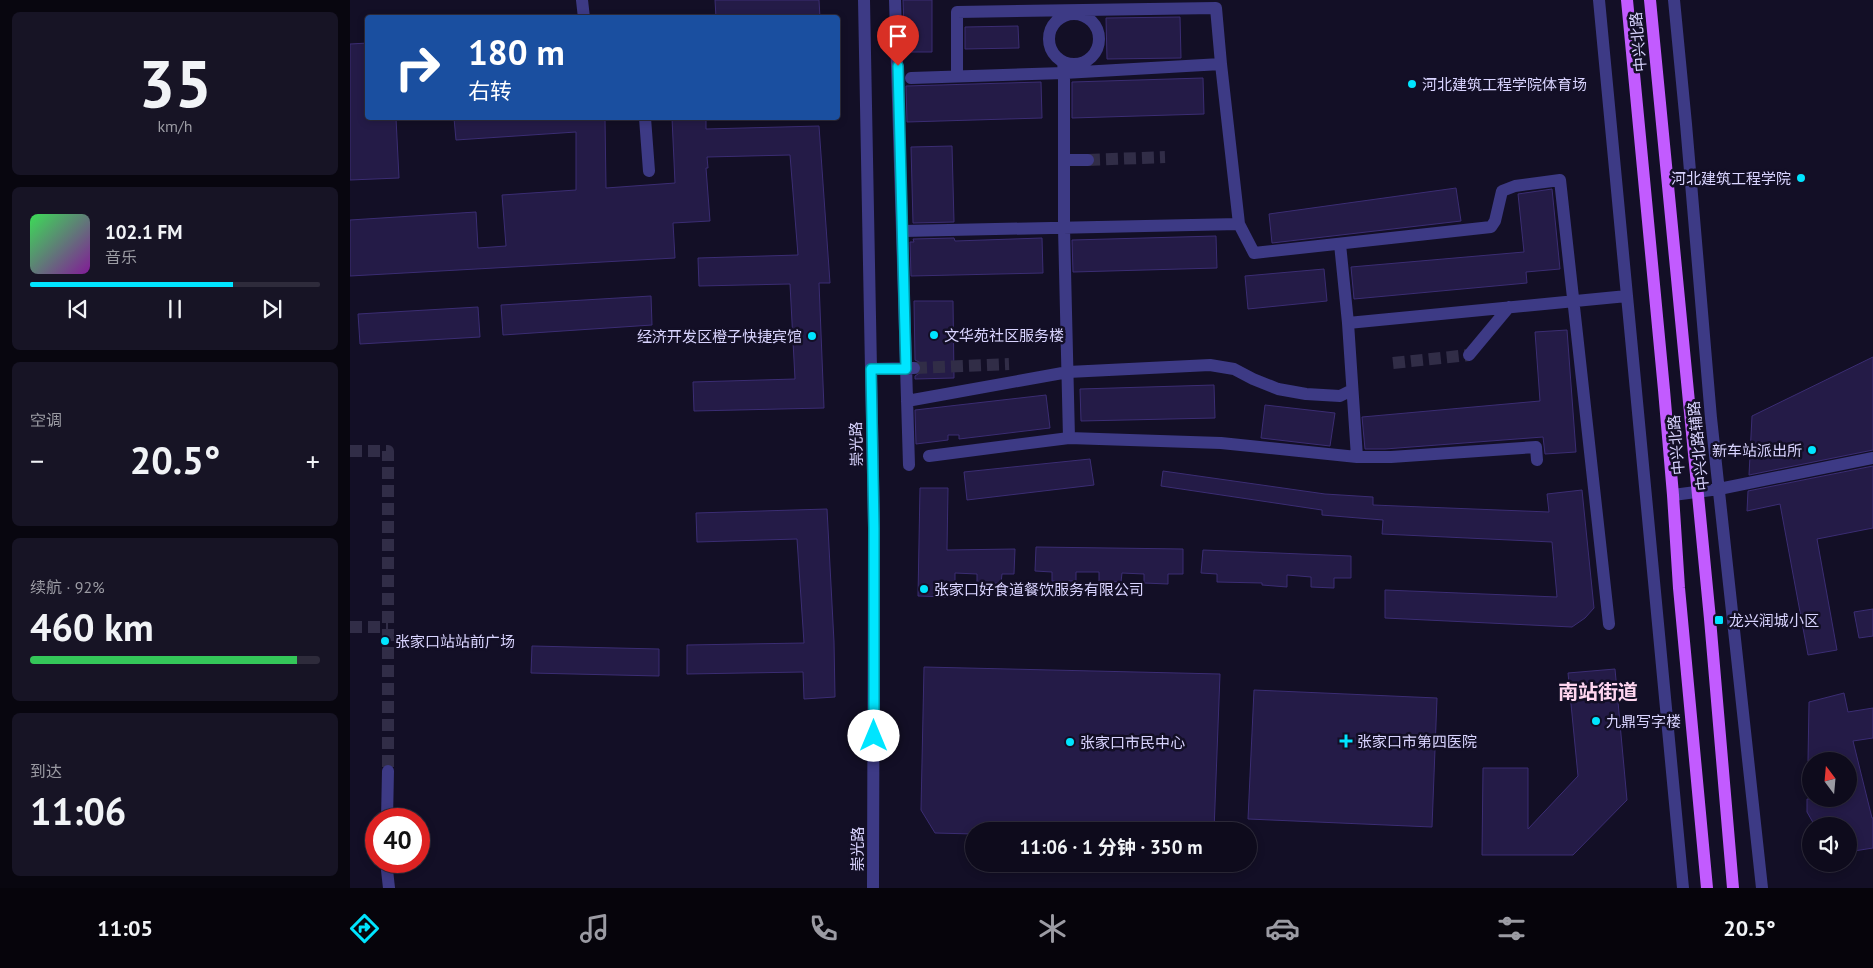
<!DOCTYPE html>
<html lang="zh">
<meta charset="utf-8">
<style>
:root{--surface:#0e0b1c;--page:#171425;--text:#f1f3f6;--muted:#9b9ba3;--line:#2e2b3b;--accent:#00e5ff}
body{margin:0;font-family:"PT Sans","Noto Sans SC",sans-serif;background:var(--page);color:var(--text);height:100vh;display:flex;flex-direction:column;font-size:19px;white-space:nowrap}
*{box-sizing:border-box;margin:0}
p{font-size:16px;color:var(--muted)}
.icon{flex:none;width:28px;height:28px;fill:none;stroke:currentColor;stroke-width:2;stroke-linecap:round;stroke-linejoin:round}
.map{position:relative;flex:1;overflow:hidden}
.sheet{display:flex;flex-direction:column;gap:12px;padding:12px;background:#08060f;width:350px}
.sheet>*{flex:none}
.top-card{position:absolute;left:15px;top:15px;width:475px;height:105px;border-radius:5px;box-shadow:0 2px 8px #0003,0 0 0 1px var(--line);background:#1a4fa0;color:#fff;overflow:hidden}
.needle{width:32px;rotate:344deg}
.fabs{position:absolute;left:1452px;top:752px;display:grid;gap:10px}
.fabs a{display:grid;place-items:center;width:55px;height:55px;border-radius:50%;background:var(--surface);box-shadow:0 2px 8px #0003,0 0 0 1px var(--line);font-size:25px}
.speed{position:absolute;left:15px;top:808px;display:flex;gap:10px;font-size:25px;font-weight:700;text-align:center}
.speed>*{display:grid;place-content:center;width:65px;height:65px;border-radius:50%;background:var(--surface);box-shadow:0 2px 8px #0003,0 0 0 1px var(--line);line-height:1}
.speed .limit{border:8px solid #d22;background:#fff;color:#111}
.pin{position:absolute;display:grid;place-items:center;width:42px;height:42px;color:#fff;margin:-51px -21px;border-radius:50% 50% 50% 0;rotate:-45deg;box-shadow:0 0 5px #0007}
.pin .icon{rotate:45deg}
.me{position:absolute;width:55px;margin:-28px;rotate:0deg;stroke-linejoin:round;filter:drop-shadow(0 0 4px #0008)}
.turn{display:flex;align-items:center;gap:18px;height:105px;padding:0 20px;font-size:22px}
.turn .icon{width:65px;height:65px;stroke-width:2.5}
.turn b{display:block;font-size:35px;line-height:42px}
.big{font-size:38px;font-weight:700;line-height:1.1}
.sheet .card{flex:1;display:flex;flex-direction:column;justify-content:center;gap:8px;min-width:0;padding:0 18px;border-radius:8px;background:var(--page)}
.sheet .dial{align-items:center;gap:0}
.dial b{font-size:65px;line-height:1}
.song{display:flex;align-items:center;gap:15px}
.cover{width:60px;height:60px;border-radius:8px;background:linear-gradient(135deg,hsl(130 70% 55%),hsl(290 70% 35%))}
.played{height:5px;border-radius:2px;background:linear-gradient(90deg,var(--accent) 70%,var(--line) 70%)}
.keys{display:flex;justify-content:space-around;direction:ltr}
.heat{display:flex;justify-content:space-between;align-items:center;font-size:28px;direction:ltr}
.charge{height:8px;border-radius:4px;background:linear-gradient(90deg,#34c759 92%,var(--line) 0)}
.trip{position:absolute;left:615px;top:822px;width:292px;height:50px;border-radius:25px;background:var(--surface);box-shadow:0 2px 8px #0003,0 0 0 1px var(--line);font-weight:700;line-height:50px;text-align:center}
.dock{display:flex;height:80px;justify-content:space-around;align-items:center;background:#06040b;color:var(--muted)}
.dock .icon{width:35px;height:35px}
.dock .on{color:var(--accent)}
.dock b{font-size:22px;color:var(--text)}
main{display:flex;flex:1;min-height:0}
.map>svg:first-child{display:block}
.building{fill:#241b47;stroke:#3b2d73}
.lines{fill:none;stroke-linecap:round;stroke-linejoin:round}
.minor-tunnel{stroke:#312d47;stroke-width:12;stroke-dasharray:12 6;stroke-linecap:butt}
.minor{stroke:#3d3a85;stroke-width:12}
.major{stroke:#c25bff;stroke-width:12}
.route-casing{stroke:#0095a6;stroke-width:12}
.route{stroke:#00e5ff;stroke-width:9}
.poi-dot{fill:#00e5ff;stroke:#130f26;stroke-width:2}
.labels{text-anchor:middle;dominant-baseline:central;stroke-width:5;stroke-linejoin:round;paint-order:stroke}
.street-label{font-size:15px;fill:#d9d4ff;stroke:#130f26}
.poi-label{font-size:15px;fill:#d9d4ff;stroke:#130f26;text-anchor:start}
.district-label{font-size:20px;font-weight:bold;fill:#ffd6f0;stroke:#130f26}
</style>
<main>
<section class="sheet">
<div class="card dial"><b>35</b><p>km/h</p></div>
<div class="card">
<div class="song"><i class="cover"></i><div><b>102.1 FM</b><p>音乐</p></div></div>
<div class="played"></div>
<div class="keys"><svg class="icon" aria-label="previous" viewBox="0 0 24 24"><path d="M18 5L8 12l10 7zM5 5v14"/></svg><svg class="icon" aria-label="pause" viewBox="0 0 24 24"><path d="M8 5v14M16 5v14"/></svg><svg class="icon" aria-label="next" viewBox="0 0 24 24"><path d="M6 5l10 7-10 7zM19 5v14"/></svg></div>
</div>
<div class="card"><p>空调</p>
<div class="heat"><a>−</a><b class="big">20.5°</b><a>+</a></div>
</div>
<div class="card"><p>续航 · 92%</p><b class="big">460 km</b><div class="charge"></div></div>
<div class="card"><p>到达</p><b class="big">11:06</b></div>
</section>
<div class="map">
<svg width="1523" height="888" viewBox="0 0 1523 888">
<rect width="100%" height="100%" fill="#130f26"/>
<!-- building -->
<path class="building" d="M365,0H469L470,18H366Z
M553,0H582V52H555Z
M830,17L831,58L757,59L756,18Z
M668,26L669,48L615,49V27Z
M18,43V118H46L49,178L0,180V44Z
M853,78L854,114L722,118V82Z
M691,82L692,118L557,122L556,86Z
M104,118H255L256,188L325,183L322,118H356V129L469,126L480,283H469L474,408L344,411L343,382L445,379L440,284L349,286L348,258L448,255L440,155L357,157L358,168H356L360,221L323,223L325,258L0,276V220L126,212L128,248L156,246L152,195L226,190V132L106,140Z
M602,146L604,222L563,223L561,147Z
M1106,188L1111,221L922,243L919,214Z
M1202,189L1210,269L1176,272L1177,283L1004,299L1001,267L1174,252L1168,194Z
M866,236L867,268L723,272L722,240Z
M604,238L605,241L692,238L693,273L561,276L560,242H564L563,239Z
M974,269L977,301L898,309L895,276Z
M301,296L302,325L153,335L151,305Z
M564,301H603L604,378L565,379V376L571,372L572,368L571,363L565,360Z
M128,307L130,337L10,344L8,314Z
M1217,330L1226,452L1195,454L1193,437L1035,449H1015L1012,417L1190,401L1185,332Z
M1523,357V450L1399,475L1402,416Z
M864,385L865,418L731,421L730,389Z
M696,395L700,428L609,439V435H598V440L566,444L565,410Z
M915,405L985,413L980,446L911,438Z
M740,459L744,485L617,500L614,472Z
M1523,466V528L1467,539L1487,650L1458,655L1430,504L1397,511L1398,491Z
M813,471L975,494L1023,497V505L1199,512L1197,494L1232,490L1244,608L1235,618L1222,627L1035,618V590L1207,597L1202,542L1032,534L1033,520L972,515V510L811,486Z
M570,488H598L597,550L665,549L664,574H652L651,583L627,584V574L605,573V583H596V597L568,596Z
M477,509L484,642L485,697L454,699L453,672L337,674V645L454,643L447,539L347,542L346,513Z
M686,547L833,549V574H818V584L794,583V574L772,573L771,582L749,581V572H726V581H702V572L685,571Z
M853,550L1001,556V578H984V588L961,587V577L937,575V587L912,585V583L867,582V574L851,573Z
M1523,609V636L1509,638L1504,612Z
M182,646L309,649V676L181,673Z
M574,667L870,674L864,831H624V834L585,833L571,810Z
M1265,669L1277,800L1223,855H1132L1133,768H1178V829L1228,776L1218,673Z
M904,690L1087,698L1082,827L898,819Z
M1494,693L1498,712L1523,708V738L1503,741L1522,818H1523V848L1504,851L1499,849V826H1465L1457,812V799H1499V761H1458L1459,702Z"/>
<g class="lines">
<!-- minor-tunnel -->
<path class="minor-tunnel" d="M738,160L815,157
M1043,363L1119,355
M565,368L659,364
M0,451H38V771
M0,627H38"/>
<!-- minor -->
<path class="minor" d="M232,0L234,18
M514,0L524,528L523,888
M545,0L559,465
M1249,0L1333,888
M1324,0L1336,124L1361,418L1412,888
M699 39a25 25 0 1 1 50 0a25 25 0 1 1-50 0Z
M607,76V12L866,8L871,64
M561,78L714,73L713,62
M295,118L299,171
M714,160H738
M553,231L889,224L904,253L1141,227L1145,221L1152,191L1165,186L1210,180L1259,624
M990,244L998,323
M1119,355L1159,307
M521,369L564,368
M557,401L718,372L860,365L884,369L903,379L928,389L956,394L990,396L1002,390
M719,438L714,228V73L871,64L889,224
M579,456L719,438L871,443L1007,457
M1187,460L1186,447L1041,457H1007L998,323L1277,296
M1323,495L1369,489L1523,458
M37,819L38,771
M36,861L39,888"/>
<!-- major -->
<path class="major" d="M1277,0L1314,390L1323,495L1329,588L1357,888
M1300,0L1360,619L1383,888"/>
</g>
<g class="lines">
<defs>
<path id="route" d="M524,736V528L521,369H556L548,66"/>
</defs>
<!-- route casing -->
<use href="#route" class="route-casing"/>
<!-- route -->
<use href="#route" class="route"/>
</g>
<!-- markers -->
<g class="poi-dot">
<circle cx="1062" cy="84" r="5"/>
<circle cx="1451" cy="178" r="5"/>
<circle cx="584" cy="335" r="5"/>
<circle cx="462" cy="336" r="5"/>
<circle cx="1462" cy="450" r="5"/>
<circle cx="574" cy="589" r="5"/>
<rect x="1364" y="615" width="10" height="10" rx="2.5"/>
<circle cx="35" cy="641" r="5"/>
<circle cx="1246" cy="721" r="5"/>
<path d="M993.5 733.5h5v5h5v5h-5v5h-5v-5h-5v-5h5z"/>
<circle cx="720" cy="742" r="5"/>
</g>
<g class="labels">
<!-- street labels -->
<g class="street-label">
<text transform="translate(1288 42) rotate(-95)">中兴北路</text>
<text transform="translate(506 444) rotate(-91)">崇光路</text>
<text transform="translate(1326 445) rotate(-95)">中兴北路</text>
<text transform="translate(1348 446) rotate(-96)">中兴北路辅路</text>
<text transform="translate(507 849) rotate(-90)">崇光路</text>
</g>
<!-- poi labels -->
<g class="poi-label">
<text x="1072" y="84">河北建筑工程学院体育场</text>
<text x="1441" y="178" text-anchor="end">河北建筑工程学院</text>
<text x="594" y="335">文华苑社区服务楼</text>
<text x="452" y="336" text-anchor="end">经济开发区橙子快捷宾馆</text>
<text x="1452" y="450" text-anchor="end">新车站派出所</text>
<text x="584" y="589">张家口好食道餐饮服务有限公司</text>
<text x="1379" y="620">龙兴润城小区</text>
<text x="45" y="641">张家口站站前广场</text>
<text x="1256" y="721">九鼎写字楼</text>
<text x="1007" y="741">张家口市第四医院</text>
<text x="730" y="742">张家口市民中心</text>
</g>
<!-- district labels -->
<g class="district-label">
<text x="1248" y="692">南站街道</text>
</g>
</g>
</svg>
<div class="fabs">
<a><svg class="needle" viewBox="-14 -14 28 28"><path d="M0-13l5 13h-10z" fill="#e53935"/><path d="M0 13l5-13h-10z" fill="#9b9ba3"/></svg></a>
<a><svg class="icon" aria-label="sound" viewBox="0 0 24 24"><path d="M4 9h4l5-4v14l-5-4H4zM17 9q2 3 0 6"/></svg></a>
</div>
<div class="speed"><div class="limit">40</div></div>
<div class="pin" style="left:548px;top:66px;background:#d93025"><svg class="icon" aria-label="arrive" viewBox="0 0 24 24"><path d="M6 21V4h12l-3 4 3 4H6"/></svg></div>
<svg class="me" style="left:524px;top:736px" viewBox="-20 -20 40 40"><circle r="19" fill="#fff"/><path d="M0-13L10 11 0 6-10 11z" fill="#00e5ff"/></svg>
<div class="trip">11:06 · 1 分钟 · 350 m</div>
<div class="top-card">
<div class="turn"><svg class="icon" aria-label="right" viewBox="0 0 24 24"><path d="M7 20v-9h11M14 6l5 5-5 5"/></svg><div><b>180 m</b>右转</div></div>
</div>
</div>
</main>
<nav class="dock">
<b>11:05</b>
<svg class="icon on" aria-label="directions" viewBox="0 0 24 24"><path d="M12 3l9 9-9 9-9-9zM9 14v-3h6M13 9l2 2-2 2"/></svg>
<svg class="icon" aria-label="music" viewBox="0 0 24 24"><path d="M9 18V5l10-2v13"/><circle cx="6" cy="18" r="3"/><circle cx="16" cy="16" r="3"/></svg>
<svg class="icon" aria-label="phone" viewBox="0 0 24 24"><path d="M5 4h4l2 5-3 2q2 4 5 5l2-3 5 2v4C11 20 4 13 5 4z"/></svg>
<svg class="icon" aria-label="climate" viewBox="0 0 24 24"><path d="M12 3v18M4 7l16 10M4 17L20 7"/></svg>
<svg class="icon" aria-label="car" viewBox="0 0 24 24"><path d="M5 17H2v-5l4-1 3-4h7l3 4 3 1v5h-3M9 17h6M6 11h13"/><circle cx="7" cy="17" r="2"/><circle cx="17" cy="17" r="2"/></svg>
<svg class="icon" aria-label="filters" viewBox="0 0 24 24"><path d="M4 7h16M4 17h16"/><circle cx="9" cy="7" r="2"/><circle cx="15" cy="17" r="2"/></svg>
<b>20.5°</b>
</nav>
